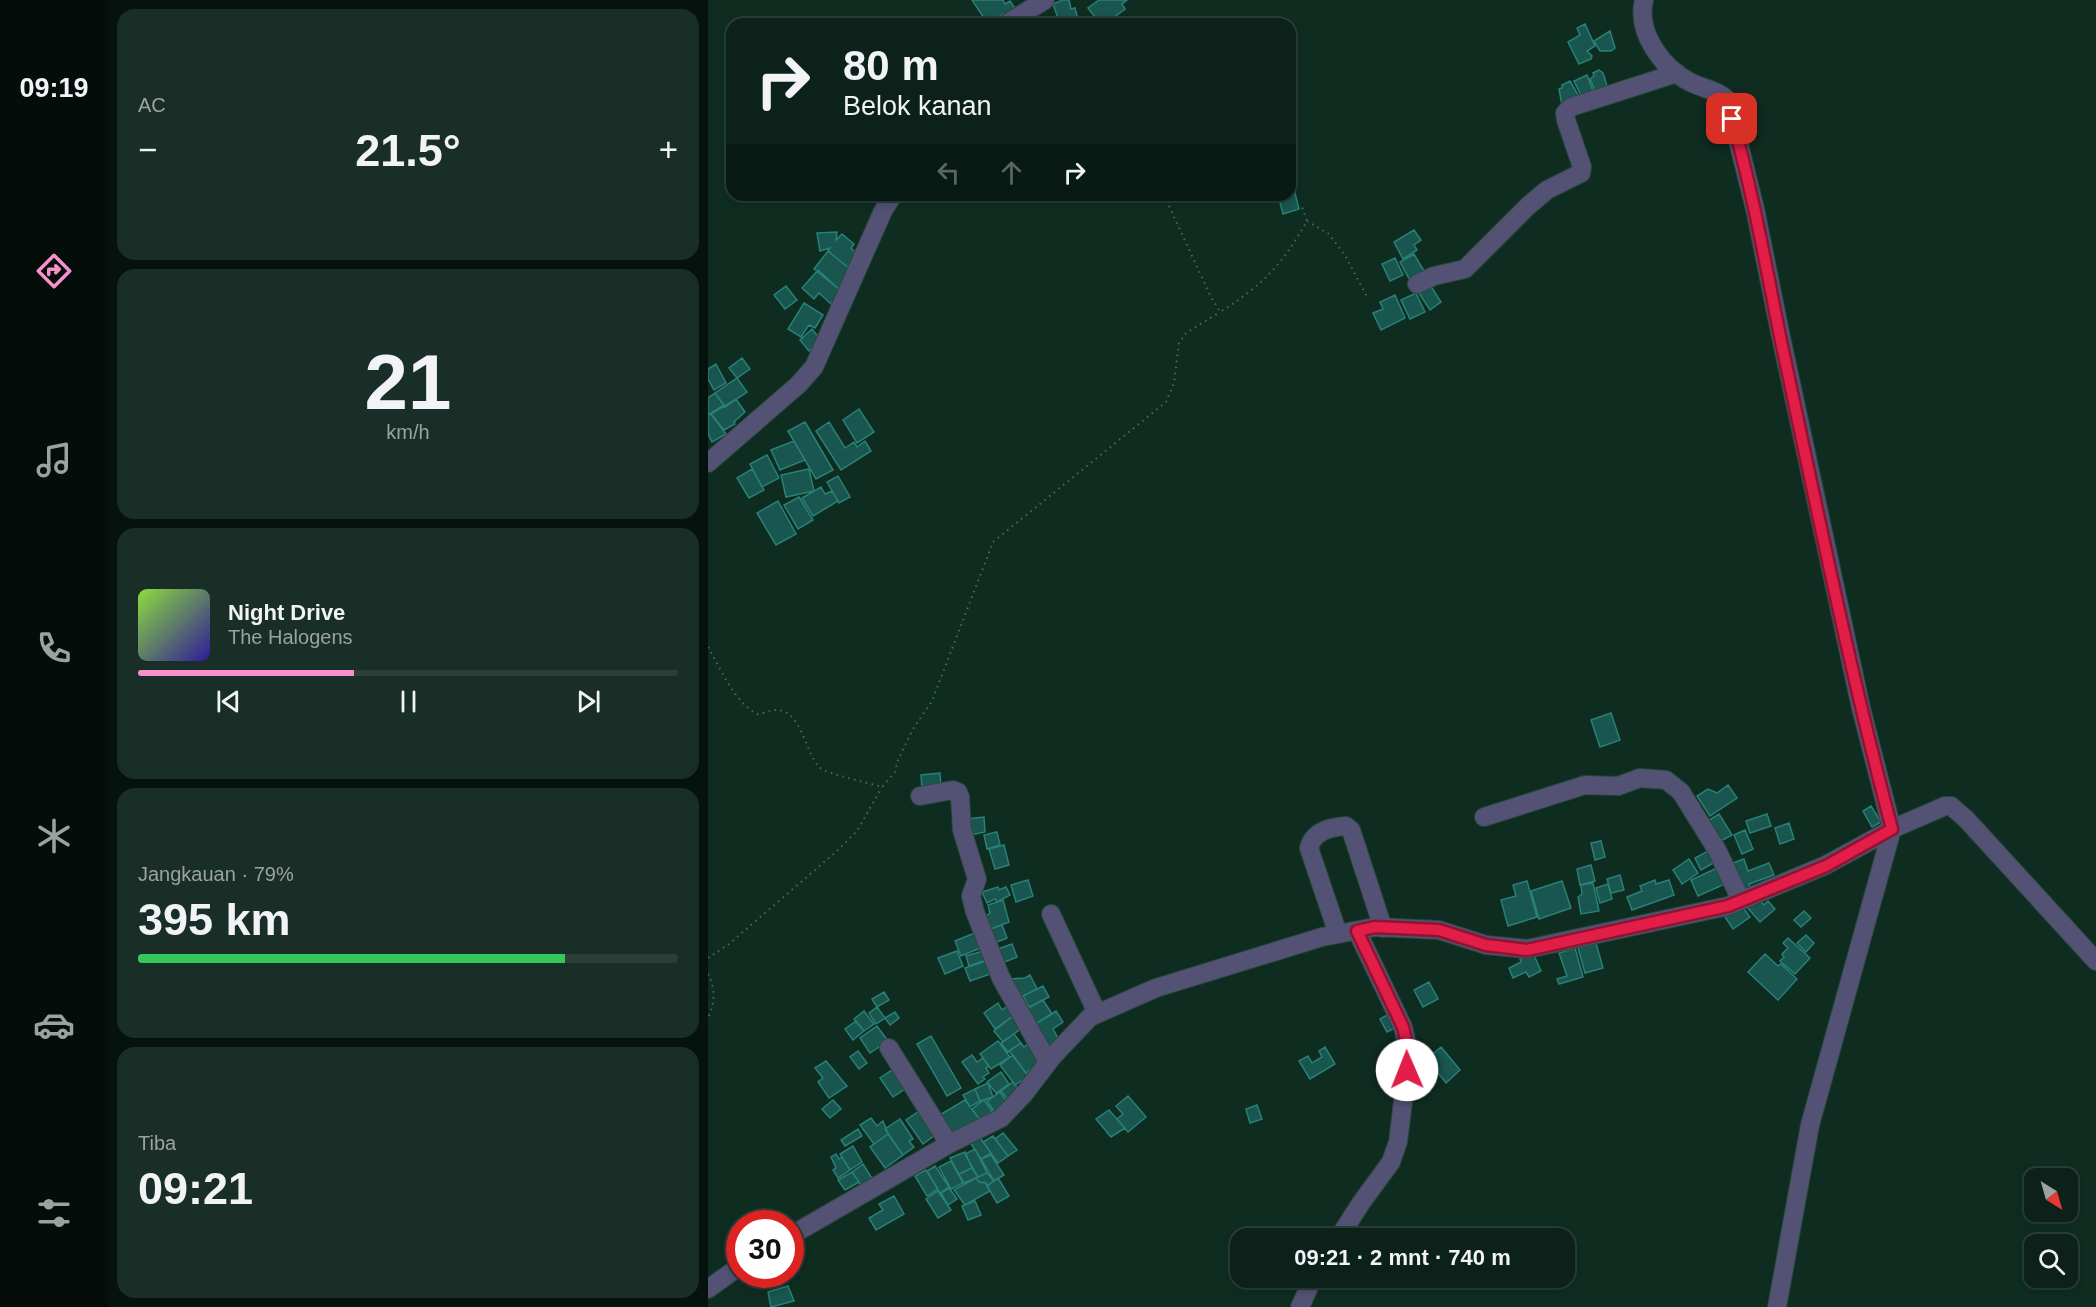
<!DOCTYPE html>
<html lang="id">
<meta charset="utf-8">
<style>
:root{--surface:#0b2119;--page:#192e26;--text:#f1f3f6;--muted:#9aa3a2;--line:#2b3e38;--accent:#f890cc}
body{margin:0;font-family:Helvetica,sans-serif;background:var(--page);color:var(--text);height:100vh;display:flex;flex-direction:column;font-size:22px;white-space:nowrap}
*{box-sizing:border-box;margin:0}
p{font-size:20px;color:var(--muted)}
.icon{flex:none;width:33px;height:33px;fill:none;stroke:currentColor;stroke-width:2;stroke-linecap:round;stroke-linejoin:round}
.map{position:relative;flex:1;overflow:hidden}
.drawer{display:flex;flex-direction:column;gap:9px;padding:9px;background:#06120e;width:600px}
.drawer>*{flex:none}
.hud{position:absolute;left:18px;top:18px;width:570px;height:183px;border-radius:18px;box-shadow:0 3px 9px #0003,0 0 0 2px var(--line);background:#0b2119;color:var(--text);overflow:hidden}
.needle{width:39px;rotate:143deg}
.fabs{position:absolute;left:1316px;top:1168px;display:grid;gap:12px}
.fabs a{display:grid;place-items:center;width:54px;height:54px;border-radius:12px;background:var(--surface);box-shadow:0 3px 9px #0003,0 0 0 2px var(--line);font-size:30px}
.speed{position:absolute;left:18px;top:1210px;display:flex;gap:12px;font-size:30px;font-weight:700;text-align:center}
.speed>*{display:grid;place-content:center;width:78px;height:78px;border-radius:50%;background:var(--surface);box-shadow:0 3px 9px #0003,0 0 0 2px var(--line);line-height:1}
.speed .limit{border:9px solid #d22;background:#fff;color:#111}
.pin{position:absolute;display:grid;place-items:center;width:51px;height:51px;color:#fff;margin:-26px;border-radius:12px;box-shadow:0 3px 9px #0006}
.me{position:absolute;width:66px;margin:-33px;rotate:359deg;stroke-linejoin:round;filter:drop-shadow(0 0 4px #0008)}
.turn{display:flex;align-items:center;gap:21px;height:126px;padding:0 18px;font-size:27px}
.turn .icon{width:78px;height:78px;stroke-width:2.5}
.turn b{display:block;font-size:42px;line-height:51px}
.lanes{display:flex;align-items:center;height:57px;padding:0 18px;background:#0003;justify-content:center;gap:30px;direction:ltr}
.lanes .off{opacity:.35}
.big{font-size:45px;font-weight:600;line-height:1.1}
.drawer .tile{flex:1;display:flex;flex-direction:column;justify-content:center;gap:9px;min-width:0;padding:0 21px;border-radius:18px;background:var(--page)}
.drawer .dial{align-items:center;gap:0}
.dial b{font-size:78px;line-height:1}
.song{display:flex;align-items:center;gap:18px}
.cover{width:72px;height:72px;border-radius:9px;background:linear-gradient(135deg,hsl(90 70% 55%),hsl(250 70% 35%))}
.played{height:6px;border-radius:3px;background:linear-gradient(90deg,var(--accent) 40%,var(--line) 40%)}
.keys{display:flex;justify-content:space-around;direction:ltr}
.heat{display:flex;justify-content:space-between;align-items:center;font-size:33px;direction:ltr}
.charge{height:9px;border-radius:4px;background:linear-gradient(90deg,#34c759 79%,var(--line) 0)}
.trip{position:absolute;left:522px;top:1228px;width:345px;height:60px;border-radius:18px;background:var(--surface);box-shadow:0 3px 9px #0003,0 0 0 2px var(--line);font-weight:600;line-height:60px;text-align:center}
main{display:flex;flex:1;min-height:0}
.tabs{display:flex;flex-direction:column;width:108px;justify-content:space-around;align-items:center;background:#040d0a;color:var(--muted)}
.tabs .icon{width:42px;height:42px}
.tabs .active{color:var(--accent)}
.tabs b{font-size:27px;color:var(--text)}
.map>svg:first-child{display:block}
.building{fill:#18564f;stroke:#298077;stroke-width:1.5}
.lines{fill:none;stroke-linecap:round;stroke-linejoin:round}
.minor-casing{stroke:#29483c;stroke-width:20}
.path{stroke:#48695b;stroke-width:2;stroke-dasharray:1.5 4.5;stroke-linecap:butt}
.minor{stroke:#535275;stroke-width:18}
.route-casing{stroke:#92132f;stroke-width:15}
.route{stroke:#e11d48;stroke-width:10}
</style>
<main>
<nav class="tabs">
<b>09:19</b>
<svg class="icon active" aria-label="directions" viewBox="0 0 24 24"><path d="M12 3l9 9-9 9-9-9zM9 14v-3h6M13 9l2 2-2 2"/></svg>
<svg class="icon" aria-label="music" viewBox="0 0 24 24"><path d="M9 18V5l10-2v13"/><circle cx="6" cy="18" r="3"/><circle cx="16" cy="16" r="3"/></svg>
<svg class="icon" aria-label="phone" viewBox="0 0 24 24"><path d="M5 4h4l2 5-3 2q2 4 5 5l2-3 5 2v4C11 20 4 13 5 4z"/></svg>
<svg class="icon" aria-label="climate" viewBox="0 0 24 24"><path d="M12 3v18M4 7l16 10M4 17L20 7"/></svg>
<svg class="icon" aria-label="car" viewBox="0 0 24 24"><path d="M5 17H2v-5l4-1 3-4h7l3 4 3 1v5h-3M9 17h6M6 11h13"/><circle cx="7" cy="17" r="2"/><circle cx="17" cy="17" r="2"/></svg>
<svg class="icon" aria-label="filters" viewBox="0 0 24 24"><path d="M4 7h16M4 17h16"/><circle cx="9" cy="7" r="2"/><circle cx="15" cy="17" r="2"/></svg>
</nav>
<section class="drawer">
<div class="tile"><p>AC</p>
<div class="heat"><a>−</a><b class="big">21.5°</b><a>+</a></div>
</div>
<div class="tile dial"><b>21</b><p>km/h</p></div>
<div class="tile">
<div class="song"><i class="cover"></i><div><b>Night Drive</b><p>The Halogens</p></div></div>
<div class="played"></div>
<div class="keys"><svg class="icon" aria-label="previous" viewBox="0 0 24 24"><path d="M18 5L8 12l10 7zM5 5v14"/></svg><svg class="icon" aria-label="pause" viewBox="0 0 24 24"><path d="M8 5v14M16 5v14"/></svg><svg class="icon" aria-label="next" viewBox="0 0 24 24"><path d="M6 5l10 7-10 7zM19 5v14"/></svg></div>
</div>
<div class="tile"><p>Jangkauan · 79%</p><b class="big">395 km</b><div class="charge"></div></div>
<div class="tile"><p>Tiba</p><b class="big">09:21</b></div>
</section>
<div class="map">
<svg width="1388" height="1307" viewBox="0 0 1388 1307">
<rect width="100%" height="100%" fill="#0f2c21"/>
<!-- building -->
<path class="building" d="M264,0H295L297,4L302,1L311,14L300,21L295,14L280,24Z
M355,0H361L363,9L367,8L371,24H352L345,4Z
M391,0H419L414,4L417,9L397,24H392L380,8Z
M877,24L887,46L879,51L884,56L883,59L871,64L860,42L872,35L869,28Z
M902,31L907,48L903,51H892L886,41Z
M891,70L895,73L900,89L888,93L882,79L886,76L885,73Z
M879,75L886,94L875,99L866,81Z
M862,81L873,100L855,111L851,89L854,88V85Z
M585,185L591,209L575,214L570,195H582V186Z
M706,230L713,240L706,245L709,250L695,259L686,242Z
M129,232L128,240L134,234L146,244L143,248L153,258L142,269L120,251L122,248L112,251L109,233Z
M120,251L148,274L133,291L106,269Z
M706,254L719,276L704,284L692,262Z
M687,258L695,275L682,281L674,264Z
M110,270L134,292L123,304L111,293L106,299L94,288Z
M719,280L733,302L722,310L707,287Z
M78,286L89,300L77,309L66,295Z
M708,293L717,312L702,319L693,300Z
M687,295L697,318L673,330L665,313L675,309L672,302Z
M96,303L115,315L107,328L101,325L93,337L80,329Z
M104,329L113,340L101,351L92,340Z
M34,358L42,369L29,378L21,368Z
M8,364L18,383L6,390L0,379V369Z
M29,378L39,392L17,407L7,393Z
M7,393L16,405L0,415V398Z
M28,399L37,412L26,422L27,424L16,430L3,414Z
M151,409L166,432L149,443L135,420Z
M3,414L18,434L4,442L0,434V415Z
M97,422L125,470L108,479L80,431Z
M121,422L137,448L146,442L149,447L157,441L163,451L133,470L108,431Z
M86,441L97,460L72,470L63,450Z
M59,455L71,478L54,487L42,464Z
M44,469L56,490L41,498L29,478Z
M101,469L106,491L78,497L73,475Z
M130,476L142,497L131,503L119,482Z
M113,487L117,494L124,491L130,501L105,516L94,498Z
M91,497L105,520L90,529L76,505Z
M70,501L88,534L68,545L49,513Z
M903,713L912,740L892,747L883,720Z
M232,773L233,788L214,789L213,775Z
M1020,785L1029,798L1002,816L989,796L1000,789L1009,793Z
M1163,806L1173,822L1164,827L1155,811Z
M1011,814L1024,835L1011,842L998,822Z
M1059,814L1063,826L1042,833L1038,821Z
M276,817L277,832L262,835L259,819Z
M1081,823L1086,839L1072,844L1067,828Z
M1037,830L1045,849L1034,854L1026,835Z
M289,832L292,845L279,849L276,835Z
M893,841L897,857L887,860L883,843Z
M296,845L301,865L287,869L281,849Z
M1002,850L1009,861L993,870L987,858Z
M981,859L990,873L974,884L965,870Z
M1036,859L1040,871L1061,863L1066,875L1041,884L1043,888L1033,892L1022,864Z
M883,865L887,881L872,885L869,869Z
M1009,868L1017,884L990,896L983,880Z
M912,875L916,890L903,893L899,879Z
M320,880L325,896L308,902L303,885Z
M947,880L948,884L961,880L966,895L924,910L919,897L934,891L932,886Z
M819,881L829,917L800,926L793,900L808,896L805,885Z
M854,881L863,908L831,919L823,891Z
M885,883L891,911L873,914L870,897L874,894L873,885Z
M900,884L904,899L892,903L888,888Z
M290,887L291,890L298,887L302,895L289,902L287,899L279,903L274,892Z
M1049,897L1056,905L1060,901L1067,909L1052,922L1038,906Z
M295,900L301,922L280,930L277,917L282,913L280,905Z
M1033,905L1042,917L1025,929L1017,917Z
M1096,911L1103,918L1093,927L1086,920Z
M294,925L299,938L279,946L274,932Z
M269,932L275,947L253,956L247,941Z
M1098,935L1106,943L1098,952L1089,943Z
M1080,938L1102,958L1087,974L1072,961L1076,957L1074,954L1080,948L1075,943Z
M888,943L895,968L877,973L870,948Z
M304,944L309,957L289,965L284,951Z
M867,948L875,977L851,984L849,979L859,976L851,953Z
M249,951L255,966L237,974L230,958Z
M275,951L278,960L261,966L258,956Z
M825,953L833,971L821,977L818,972L805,978L801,968L813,962L812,959Z
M1057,954L1070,966L1073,964L1089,979L1070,1000L1040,972Z
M278,961L282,974L262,981L257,968Z
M322,975L329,989L315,996H305L301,979L317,978Z
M721,982L730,999L715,1007L706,990Z
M335,986L341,997L321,1007L315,996Z
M176,992L181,1000L169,1007L164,999Z
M335,1000L344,1014L326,1025L317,1010Z
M290,1003L294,1010L298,1007L305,1016L287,1029L276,1013Z
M169,1007L177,1018L168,1024L161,1013Z
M156,1011L166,1024L156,1031L146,1019Z
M348,1011L355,1022L345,1029L351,1040L338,1048L324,1026Z
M187,1012L191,1018L182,1025L177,1018Z
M681,1014L689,1027L679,1032L672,1019Z
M305,1016L318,1025L295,1042L286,1031Z
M148,1021L156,1031L145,1040L137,1029Z
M169,1026L180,1041L162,1053L152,1038Z
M306,1034L313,1043L300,1052L293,1043Z
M223,1036L253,1088L239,1096L209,1044Z
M290,1041L302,1057L283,1069L272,1054Z
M324,1041L332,1067L327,1071L325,1068L318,1073L301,1051L313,1043L316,1047Z
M617,1047L627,1064L602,1079L591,1061L600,1056L604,1063L614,1057L611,1051Z
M733,1047L752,1070L738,1083L719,1059Z
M150,1051L159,1063L151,1069L142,1057Z
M264,1055L269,1062L275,1058L281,1066L278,1068L281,1073L275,1077L277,1079L270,1084L254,1062Z
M305,1055L322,1079L315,1084L313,1081L307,1085L292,1065Z
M118,1061L139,1086L121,1098L110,1082L115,1078L107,1068Z
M187,1068L200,1087L185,1097L172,1078Z
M293,1072L301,1084L288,1093L279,1082Z
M305,1082L314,1094L302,1102L293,1091Z
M280,1083L285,1097L272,1101L267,1089Z
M267,1089L272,1101L262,1107L255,1095Z
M292,1092L301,1105L288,1114L279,1101Z
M420,1096L438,1117L420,1132L409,1119L415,1114L408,1106Z
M125,1100L133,1109L122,1118L114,1109Z
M257,1100L272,1120L245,1137L230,1116Z
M276,1100L284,1111L272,1120L264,1109Z
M549,1105L554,1119L542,1123L538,1109Z
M214,1109L231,1132L215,1144L198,1120Z
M401,1110L417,1128L403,1137L388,1119Z
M163,1118L169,1126L175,1121L180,1134L166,1144L152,1125Z
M192,1119L205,1139L201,1141L206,1147L195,1155L177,1129Z
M150,1129L154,1136L137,1146L133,1140Z
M295,1133L309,1150L300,1156L287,1139Z
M180,1134L195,1155L177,1168L162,1147Z
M271,1136L283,1153L273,1159L262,1142Z
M285,1136L300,1156L290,1163L275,1142Z
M145,1146L154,1162L142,1170L132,1154Z
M267,1149L279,1173L270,1177L257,1154Z
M257,1152L264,1168L251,1174L242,1158Z
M128,1154L131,1159L134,1157L142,1170L130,1178L125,1170L128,1168L123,1157Z
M283,1155L296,1175L286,1181L273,1159Z
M243,1161L255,1183L243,1189L231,1167Z
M155,1164L165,1180L155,1188L144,1172Z
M227,1166L241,1187L232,1193L219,1171Z
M264,1168L270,1177L256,1183L251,1174Z
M218,1170L230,1189L219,1196L207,1176Z
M144,1172L151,1182L137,1190L130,1180Z
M279,1173L286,1181L279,1186L278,1183L271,1182L268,1178Z
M268,1178L271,1182L278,1183L282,1191L257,1205L246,1190Z
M290,1178L301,1196L289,1203L279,1186Z
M241,1188L249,1199L240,1205L233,1193Z
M230,1191L243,1210L230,1218L218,1199Z
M186,1196L196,1214L168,1230L161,1218L175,1210L171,1204Z
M267,1201L273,1215L260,1220L254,1206Z
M80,1286L86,1301L63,1307L60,1292Z"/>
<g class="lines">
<defs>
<path id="minor" d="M936,0C928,32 954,68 982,82C995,89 1011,90 1020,101L1047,209L1073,337L1153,708L1184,829L1102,1125L1069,1307
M298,24L337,0
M709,284L726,276L757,269L820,206L839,190L873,173L874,167L858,120L857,113L863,107L969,73
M0,463L90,385L106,367L175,211L185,195
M212,796L245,790L250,792L252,797L254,830L269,879L263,896L267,912L293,978L340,1062
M776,817L877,785L910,786L932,778L958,780L973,792L1009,850L1033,900
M343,914L389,1013
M630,934L601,848C605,831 622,827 638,826L643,830L675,928
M181,1048L241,1144
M82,1236L241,1144L293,1118L316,1094L345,1056L382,1017L448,988L614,937L667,927L731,930L778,945L819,949L1020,906L1118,865L1184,829L1237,806H1243L1258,819L1388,961
M630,1239L653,1203L683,1162L690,1142L701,1053L695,1027L649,931
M0,1289L32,1266
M592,1307L605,1278"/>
</defs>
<!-- minor casing -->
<use href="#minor" class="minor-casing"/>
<!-- path -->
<path class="path" d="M456,195L502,295L512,312C555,285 574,265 599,221L594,207
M599,221L621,234L638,257L659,297
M0,647C13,669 26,702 49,714C56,714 62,710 67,710C93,708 97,752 111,767C118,774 162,783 174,787L187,772L190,760L205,729L224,701L285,542L458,402L466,383L471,343L478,333L512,312
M0,958L21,944L129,851L149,831L174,787
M0,974C8,990 7,1001 0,1018"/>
<!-- minor -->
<use href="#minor" class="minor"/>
</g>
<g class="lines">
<defs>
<path id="route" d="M699,1070L701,1053L695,1027L649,931L667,927L731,930L778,945L819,950L1020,906L1118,866L1184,829C1141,668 1108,504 1073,341C1058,267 1045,192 1024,119"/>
</defs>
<!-- route casing -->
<use href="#route" class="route-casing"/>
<!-- route -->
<use href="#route" class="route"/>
</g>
</svg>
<div class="fabs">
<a><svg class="needle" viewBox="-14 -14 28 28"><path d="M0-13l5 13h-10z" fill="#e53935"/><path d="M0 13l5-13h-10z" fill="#9aa3a2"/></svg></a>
<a><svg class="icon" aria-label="search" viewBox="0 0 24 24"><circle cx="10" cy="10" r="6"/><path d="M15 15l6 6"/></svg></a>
</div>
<div class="speed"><div class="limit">30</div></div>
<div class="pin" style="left:1024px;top:119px;background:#d93025"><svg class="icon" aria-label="arrive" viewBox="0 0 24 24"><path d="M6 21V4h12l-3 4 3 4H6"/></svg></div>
<svg class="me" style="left:699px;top:1070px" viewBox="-20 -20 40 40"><circle r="19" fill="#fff"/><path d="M0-13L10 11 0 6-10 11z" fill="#e11d48"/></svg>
<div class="trip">09:21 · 2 mnt · 740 m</div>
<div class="hud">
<div class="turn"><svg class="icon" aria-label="right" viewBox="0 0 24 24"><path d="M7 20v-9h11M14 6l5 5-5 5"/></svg><div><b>80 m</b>Belok kanan</div></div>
<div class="lanes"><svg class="icon off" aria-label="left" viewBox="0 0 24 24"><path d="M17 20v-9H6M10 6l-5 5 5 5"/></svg><svg class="icon off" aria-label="ahead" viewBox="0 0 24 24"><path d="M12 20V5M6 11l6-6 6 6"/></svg><svg class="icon" aria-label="right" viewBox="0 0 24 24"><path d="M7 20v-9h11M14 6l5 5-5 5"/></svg></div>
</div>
</div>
</main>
